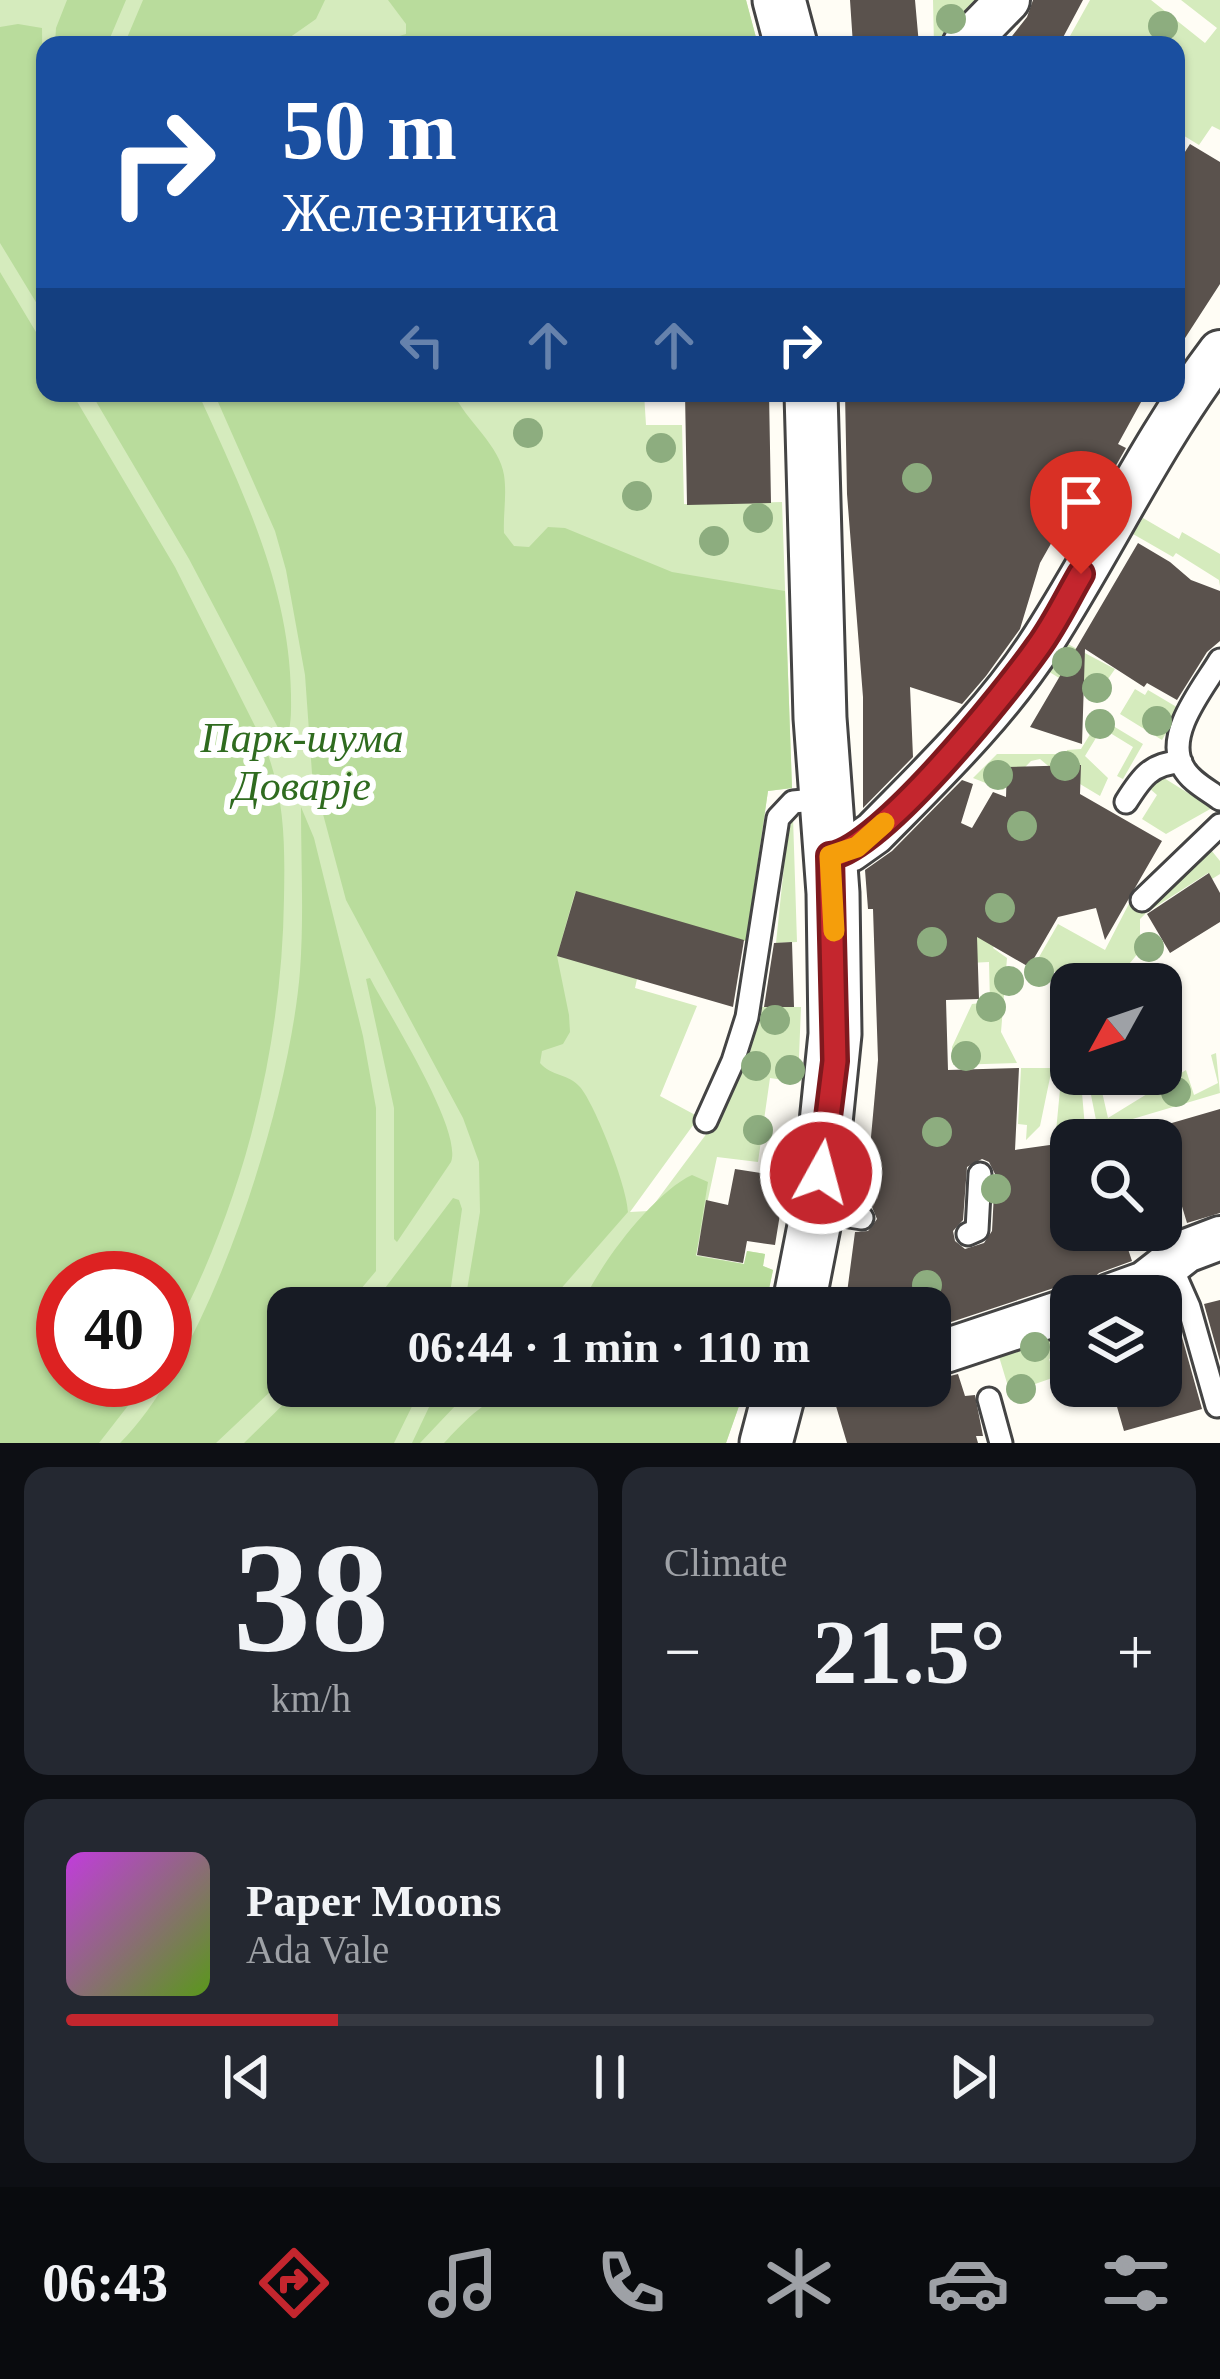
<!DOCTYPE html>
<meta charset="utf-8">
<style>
:root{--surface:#171b24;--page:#242831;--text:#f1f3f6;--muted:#9ea1a6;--line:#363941;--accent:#c4262e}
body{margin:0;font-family:"Times New Roman",serif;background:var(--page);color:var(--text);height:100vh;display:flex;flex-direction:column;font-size:45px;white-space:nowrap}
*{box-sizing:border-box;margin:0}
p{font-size:39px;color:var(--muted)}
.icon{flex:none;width:66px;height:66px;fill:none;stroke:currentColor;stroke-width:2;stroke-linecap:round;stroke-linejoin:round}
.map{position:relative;height:1443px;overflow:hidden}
.details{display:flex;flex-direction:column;gap:24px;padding:24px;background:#0d0f14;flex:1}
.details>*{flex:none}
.top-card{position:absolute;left:36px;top:36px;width:1149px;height:366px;border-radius:24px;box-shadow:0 3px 9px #0004;background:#1a4fa0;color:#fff;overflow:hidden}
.needle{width:78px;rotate:230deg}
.tools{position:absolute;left:1050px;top:963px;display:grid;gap:24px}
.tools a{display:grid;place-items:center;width:132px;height:132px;border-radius:24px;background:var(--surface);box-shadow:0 3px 9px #0004;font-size:60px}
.speed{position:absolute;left:36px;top:1251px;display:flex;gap:24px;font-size:60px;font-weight:700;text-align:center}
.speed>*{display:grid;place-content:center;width:156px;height:156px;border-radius:50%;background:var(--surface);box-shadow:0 3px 9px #0004;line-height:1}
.speed .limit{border:18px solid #d22;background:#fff;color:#111}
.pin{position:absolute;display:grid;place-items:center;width:102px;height:102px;color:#fff;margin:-123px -51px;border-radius:50% 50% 50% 0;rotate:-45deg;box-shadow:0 0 12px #0007}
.pin .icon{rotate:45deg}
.me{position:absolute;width:132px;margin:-66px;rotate:7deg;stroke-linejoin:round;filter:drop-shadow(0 0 9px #0008)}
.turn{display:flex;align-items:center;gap:42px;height:252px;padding:0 48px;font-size:54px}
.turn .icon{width:156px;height:156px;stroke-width:2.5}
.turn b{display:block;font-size:84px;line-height:102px}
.lanes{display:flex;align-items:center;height:114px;padding:0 48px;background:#0003;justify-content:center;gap:60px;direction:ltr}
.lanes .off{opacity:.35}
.big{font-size:90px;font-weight:600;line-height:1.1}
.details .card{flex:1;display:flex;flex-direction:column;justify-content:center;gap:18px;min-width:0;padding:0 42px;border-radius:24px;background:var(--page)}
.details .dial{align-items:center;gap:0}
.dial b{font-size:156px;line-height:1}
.song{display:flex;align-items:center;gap:36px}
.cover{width:144px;height:144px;border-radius:18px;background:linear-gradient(135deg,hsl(290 70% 55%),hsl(90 70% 35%))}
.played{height:12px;border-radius:6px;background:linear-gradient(90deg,var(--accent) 25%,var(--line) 25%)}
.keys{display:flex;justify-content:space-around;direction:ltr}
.heat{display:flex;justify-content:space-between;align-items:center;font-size:66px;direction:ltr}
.details .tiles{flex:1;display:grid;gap:24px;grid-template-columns:1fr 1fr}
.card:last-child{grid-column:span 2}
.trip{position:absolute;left:267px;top:1287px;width:684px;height:120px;border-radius:24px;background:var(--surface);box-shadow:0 3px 9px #0004;font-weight:600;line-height:120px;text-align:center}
.tab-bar{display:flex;height:192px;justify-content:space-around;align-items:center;background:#090b0e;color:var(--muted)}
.tab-bar .icon{width:84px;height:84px}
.tab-bar .current{color:var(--accent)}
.tab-bar b{font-size:54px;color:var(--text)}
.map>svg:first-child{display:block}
.green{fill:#d5ebbd;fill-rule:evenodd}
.forest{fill:#b9dc9c}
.building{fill:#5a524d;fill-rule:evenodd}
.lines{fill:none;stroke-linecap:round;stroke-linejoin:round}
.service-casing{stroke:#444;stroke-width:27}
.minor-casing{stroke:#444;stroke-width:48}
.tertiary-casing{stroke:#444;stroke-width:57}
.service{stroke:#fff;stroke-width:21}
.minor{stroke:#fff;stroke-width:42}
.tertiary{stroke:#fff;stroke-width:51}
.tree{fill:#8dad7f}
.route-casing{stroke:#7f191e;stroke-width:30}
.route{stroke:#c4262e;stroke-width:21}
.slow{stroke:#f59e0b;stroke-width:21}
.labels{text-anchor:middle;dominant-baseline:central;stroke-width:12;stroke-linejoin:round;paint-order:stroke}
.park-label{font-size:42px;font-style:italic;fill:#2f6b1f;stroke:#fff}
</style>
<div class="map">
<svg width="1220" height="1443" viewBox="0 0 1220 1443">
<rect width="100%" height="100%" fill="#fffdf5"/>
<!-- green -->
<path class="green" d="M0,0H746L758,45H45V393H644L646,425H682L684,504L782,502L792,788L768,791L746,941L576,891L637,979L635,988L697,1006L660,1096L699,1117L630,1212L649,1211L713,1125L759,1007H801L798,1082L770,1078L758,1162L717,1157L696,1255L744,1264L747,1251L765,1254L763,1266L773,1270L765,1308H288V1386H746L726,1443H0ZM63,1278H165V1380H63Z
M933,0H995L955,45H934Z
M1090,0H1151L1205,43L1217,28L1181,0H1220V130L1212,126L1199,145L1176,131V45H1065Z
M1143,518L1179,539L1182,532L1220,554V586L1219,580L1176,553L1173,557L1133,534Z
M1066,643L1115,669L1094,699L1046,670Z
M1135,689L1145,695L1148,690L1180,709L1162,740L1120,714Z
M1100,718L1143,744L1123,779L1117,776L1133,747L1102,728L1085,756L1108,778L1100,796L1065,775L1019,901L993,948L1007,958L1001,1032L1017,1063L953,1065L952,1047L972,1004L990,1002L989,962L949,964L1053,770L1040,759L1031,761L1003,790L973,778L997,754H1066L1067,750L1081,749Z
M1164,778L1212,808L1166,834L1142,819L1157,795L1149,788Z
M793,817L797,942L776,943L787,837Z
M1211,850L1220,861V874L1212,879L1208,873L1146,913L1140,919V950C1107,998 1081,982 1035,964L1058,924L1105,950L1135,892L1151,907Z
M1216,1053L1220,1093L1109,1126L1111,1140H1100L1089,1085L1100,1083L1108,1118L1186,1070L1194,1095L1218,1083L1211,1055Z
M1021,1068H1052L1040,1126L1026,1140L1027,1125L1018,1124Z
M1061,1079L1077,1093H1082L1086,1139L1055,1142Z
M1071,1329V1352L1049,1359L1055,1377L1010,1393L997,1350Z"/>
<!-- forest -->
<path class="forest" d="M67,0H126L107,45H55L56,28Z
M143,0H325L316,19L279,45H124Z
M388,0H746L758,45H370L406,34V24Z
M18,24L42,28L45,317L0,243V27Z
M0,272L45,347V393H72L175,567L264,744C285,796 285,844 284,898C282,1053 241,1213 165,1349V1278H63V1380H148L99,1443H0Z
M91,393H198C242,490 290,587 291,695C291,711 292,727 285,741L189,559Z
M214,393H453C466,420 500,446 504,475C507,495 503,514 504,533L514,546L529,547L548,527L565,528L672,572L785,591L792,788L768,791L746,941L575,892L557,956L569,1015L570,1032L563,1044L542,1051L540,1063C551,1076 569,1074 580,1087C595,1104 628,1189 628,1212L544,1308H464L480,1212L479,1162L463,1118L346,900L312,773L305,675L286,570L275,531Z
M301,807L314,838L363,1036L376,1108V1271L345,1308H288V1375L216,1443H120C212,1351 290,1100 300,971C304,917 301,862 301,807Z
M370,978C388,1013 463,1130 451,1162L397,1242L394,1239V1108L366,979Z
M692,1175L708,1182L696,1256L744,1264L747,1251L765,1254L763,1266L773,1270L765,1308H581C596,1268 653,1193 692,1175Z
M453,1198L459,1200L462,1209L448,1308H370Z
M302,1386H422L394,1443H244Z
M439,1386H474L420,1443H412Z
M590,1386H746L726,1443H444C470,1415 502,1380 546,1393C555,1395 564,1401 574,1403L590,1394Z"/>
<!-- building -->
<path class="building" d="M850,0H915L919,45H853Z
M1033,0H1083L1059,45H1005L1027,17Z
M1190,144L1220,162V284L1176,352V166Z
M685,393H769L771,503L687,505Z
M845,393H1146L1118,444L1126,448L1090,511L1074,503L1040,563L1020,629L986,676L962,704L910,687L913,757L863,808V697L847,494Z
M1138,543L1170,562L1191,580L1220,591V641L1207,652L1177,700L1147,683L1144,687L1085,649L1082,744L1030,727Z
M1081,765L1080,794L1162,841L1105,940L1096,908L1058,917L1029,967L977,937L979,999L946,1000L948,1070L1019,1068L1015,1150L1071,1142V1230H1092L1095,1240L1122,1231L1132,1261L1099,1273L1086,1286L1063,1285L930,1329V1308H845L855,1232L868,1231L877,1219L872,1207L865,1203L878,1060L873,909H868L865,870L892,851L962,780L973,784L961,823L972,828L993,792L1006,797L1007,767ZM982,1159L989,1162L995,1174L992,1231L984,1243L965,1249L955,1241L953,1231L963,1220L967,1167Z
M1209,873L1220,893V922L1170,953L1147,914Z
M576,891L744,940L733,1007L557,956Z
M792,942L794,1007H764L774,943Z
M1220,1109V1213L1187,1223L1158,1127Z
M735,1169L786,1177L775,1245L747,1241L743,1263L697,1255L706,1200L728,1205Z
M1220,1300V1361L1204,1304Z
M1175,1312L1202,1409L1124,1431L1111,1386H1161V1315Z
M958,1374L965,1396L975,1395L983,1436H976L978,1443H847L830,1386H871L874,1396L909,1386H930V1381Z"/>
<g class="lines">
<defs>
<path id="service" d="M1220,660C1204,687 1164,734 1183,767C1190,781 1208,790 1220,799
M1126,802C1141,778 1151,763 1181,762
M1142,900L1220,825
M706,1121L733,1061L747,1017L778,818L793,802L825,799
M1128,1138L1129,1140
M817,1211L862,1218
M1155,1230L1189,1307L1217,1406
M968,1234L977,1230L980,1174
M989,1399L1001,1443"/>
<path id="minor" d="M964,45L1008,0
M830,856L850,850L874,833C933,773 997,712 1043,640C1104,545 1151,443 1220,352
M1109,1296L1145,1283L1186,1251L1220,1238
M930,1356L1071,1309"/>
<path id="tertiary" d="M779,0L791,45
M798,1308L817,1211L835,1034L833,893L820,718L811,393
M766,1443L781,1386"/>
</defs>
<!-- service casing -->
<use href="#service" class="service-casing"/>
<!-- minor casing -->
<use href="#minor" class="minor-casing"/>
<!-- tertiary casing -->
<use href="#tertiary" class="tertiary-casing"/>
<!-- service -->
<use href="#service" class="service"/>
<!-- minor -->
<use href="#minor" class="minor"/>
<!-- tertiary -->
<use href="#tertiary" class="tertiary"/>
</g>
<!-- trees -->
<g class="tree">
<circle cx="951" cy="19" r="15"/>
<circle cx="1163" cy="26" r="15"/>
<circle cx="528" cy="433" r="15"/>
<circle cx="661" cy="448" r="15"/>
<circle cx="917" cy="478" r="15"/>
<circle cx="637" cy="496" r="15"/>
<circle cx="758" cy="518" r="15"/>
<circle cx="714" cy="541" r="15"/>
<circle cx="1067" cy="662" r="15"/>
<circle cx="1097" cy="688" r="15"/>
<circle cx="1157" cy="721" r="15"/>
<circle cx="1100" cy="724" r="15"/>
<circle cx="1065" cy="766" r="15"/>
<circle cx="998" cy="775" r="15"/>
<circle cx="1022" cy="826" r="15"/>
<circle cx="1000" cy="908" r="15"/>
<circle cx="932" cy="942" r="15"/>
<circle cx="1149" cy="947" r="15"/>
<circle cx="1039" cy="972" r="15"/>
<circle cx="1009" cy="981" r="15"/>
<circle cx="991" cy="1007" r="15"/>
<circle cx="775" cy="1020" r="15"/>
<circle cx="966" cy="1056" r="15"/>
<circle cx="756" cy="1066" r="15"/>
<circle cx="790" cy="1070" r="15"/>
<circle cx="1176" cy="1092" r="15"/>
<circle cx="758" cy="1130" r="15"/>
<circle cx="937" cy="1132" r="15"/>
<circle cx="780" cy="1156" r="15"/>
<circle cx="996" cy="1189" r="15"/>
<circle cx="927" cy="1285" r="15"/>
<circle cx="1035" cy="1347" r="15"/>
<circle cx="1021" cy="1389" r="15"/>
</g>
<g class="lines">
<defs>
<path id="route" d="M821,1173L835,1061L830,856C879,851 1007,691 1038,647C1055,624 1067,598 1081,574"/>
</defs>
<!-- route casing -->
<use href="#route" class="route-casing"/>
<!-- route -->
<use href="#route" class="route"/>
<!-- slow -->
<path class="slow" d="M834,931L830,856L857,847L884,823"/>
</g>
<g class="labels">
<!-- park labels -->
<g class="park-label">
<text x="302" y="738">Парк-шума<tspan x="302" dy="48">Доварје</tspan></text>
</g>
</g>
</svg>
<div class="tools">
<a><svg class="needle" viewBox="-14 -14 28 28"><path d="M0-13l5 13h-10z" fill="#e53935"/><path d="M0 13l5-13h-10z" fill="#9ea1a6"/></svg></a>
<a><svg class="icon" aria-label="search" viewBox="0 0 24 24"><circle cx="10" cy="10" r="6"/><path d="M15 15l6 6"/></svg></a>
<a><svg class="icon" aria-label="layers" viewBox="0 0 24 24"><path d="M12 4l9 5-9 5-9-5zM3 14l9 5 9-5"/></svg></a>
</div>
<div class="speed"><div class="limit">40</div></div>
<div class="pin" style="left:1081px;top:574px;background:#d93025"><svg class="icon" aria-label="arrive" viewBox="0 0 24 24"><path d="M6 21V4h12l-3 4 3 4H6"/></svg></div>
<svg class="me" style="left:821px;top:1173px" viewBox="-20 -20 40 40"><circle r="17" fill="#c4262e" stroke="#fff" stroke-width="3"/><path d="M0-11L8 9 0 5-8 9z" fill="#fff"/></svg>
<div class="trip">06:44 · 1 min · 110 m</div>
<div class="top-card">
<div class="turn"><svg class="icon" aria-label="right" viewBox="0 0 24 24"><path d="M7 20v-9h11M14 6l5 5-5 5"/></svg><div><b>50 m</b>Железничка</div></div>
<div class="lanes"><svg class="icon off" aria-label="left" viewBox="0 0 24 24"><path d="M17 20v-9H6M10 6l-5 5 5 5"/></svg><svg class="icon off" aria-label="ahead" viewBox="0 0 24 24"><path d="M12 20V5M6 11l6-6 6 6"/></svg><svg class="icon off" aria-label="ahead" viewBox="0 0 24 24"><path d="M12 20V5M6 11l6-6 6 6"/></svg><svg class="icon" aria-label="right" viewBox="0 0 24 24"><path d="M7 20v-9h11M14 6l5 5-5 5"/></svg></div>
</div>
</div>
<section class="details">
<div class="tiles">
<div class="card dial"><b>38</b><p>km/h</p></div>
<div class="card"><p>Climate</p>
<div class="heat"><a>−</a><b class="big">21.5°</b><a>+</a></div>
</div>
<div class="card">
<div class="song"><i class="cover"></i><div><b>Paper Moons</b><p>Ada Vale</p></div></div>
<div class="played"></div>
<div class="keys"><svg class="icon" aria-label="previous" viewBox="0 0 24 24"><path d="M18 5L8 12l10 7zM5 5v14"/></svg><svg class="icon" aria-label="pause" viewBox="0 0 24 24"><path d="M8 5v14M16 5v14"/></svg><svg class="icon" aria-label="next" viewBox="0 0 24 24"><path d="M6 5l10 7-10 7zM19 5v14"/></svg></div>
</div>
</div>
</section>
<nav class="tab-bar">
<b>06:43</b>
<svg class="icon current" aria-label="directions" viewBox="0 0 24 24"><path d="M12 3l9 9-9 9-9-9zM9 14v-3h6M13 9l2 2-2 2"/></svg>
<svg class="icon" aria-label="music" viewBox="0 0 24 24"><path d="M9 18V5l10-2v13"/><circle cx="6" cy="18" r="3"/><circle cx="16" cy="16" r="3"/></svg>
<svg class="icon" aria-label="phone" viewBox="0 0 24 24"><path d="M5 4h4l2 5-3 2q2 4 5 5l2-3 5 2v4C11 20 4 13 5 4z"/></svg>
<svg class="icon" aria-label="climate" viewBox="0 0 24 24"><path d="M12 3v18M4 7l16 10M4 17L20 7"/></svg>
<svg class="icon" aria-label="car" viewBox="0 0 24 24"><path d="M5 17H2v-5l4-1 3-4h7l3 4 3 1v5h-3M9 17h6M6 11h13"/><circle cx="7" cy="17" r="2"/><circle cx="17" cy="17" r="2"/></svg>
<svg class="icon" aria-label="filters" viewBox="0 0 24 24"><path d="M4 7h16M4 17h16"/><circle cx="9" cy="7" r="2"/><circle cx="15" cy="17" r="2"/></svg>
</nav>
